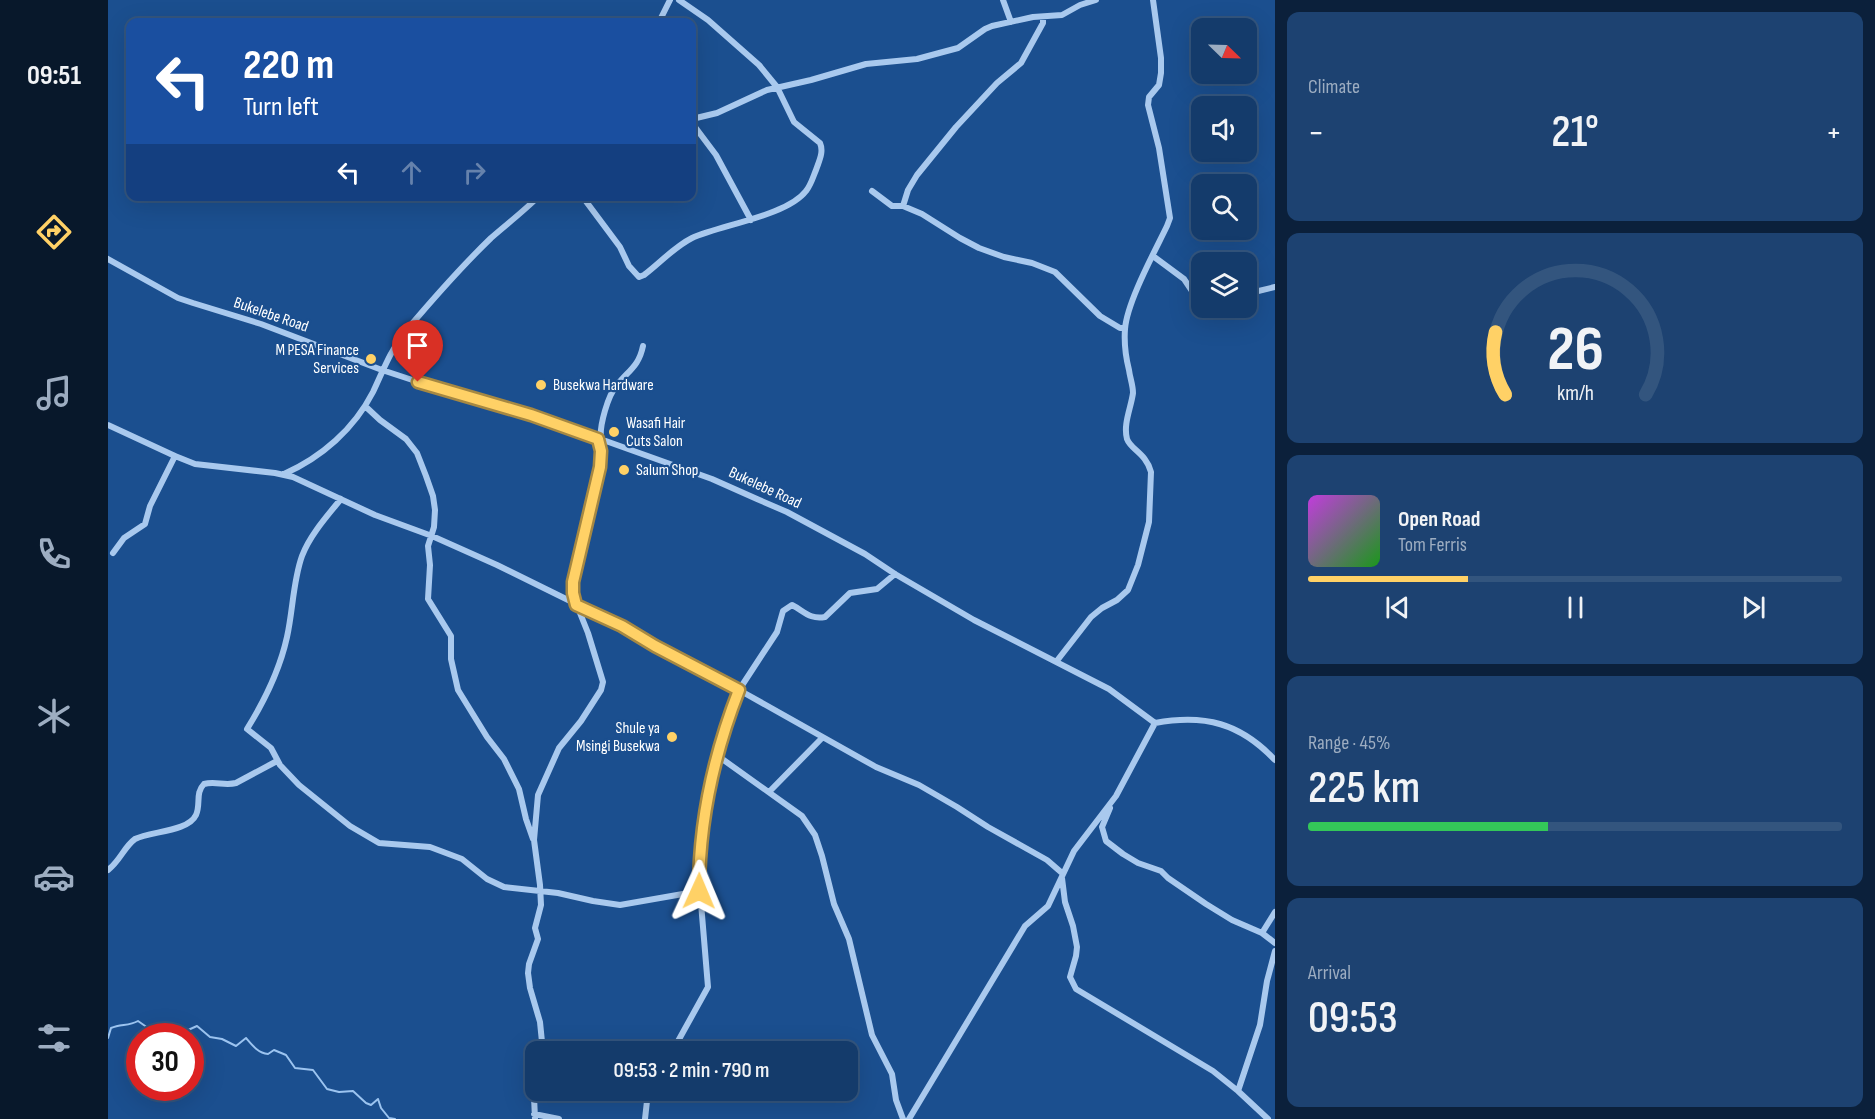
<!DOCTYPE html>
<meta charset="utf-8">
<style>
:root{--surface:#143b6b;--page:#1d4271;--text:#f1f3f6;--muted:#9dadc1;--line:#33557e;--accent:#ffd166}
body{margin:0;font-family:"Sofia Sans Condensed",sans-serif;background:var(--page);color:var(--text);height:100vh;display:flex;flex-direction:column;font-size:22px;white-space:nowrap}
*{box-sizing:border-box;margin:0}
p{font-size:20px;color:var(--muted)}
.icon{flex:none;width:33px;height:33px;fill:none;stroke:currentColor;stroke-width:2;stroke-linecap:round;stroke-linejoin:round}
.map{position:relative;flex:1;overflow:hidden}
.drawer{display:flex;flex-direction:column;gap:12px;padding:12px;background:#0b203b;width:600px}
.drawer>*{flex:none}
.top-card{position:absolute;left:18px;top:18px;width:570px;height:183px;border-radius:12px;box-shadow:0 6px 24px #0002,0 0 0 2px var(--line);background:#1a4fa0;color:#fff;overflow:hidden}
.needle{width:39px;rotate:113deg}
.controls{position:absolute;left:1083px;top:18px;display:grid;gap:12px}
.controls a{display:grid;place-items:center;width:66px;height:66px;border-radius:12px;background:var(--surface);box-shadow:0 6px 24px #0002,0 0 0 2px var(--line);font-size:30px}
.speed{position:absolute;left:18px;top:1023px;display:flex;gap:12px;font-size:30px;font-weight:700;text-align:center}
.speed>*{display:grid;place-content:center;width:78px;height:78px;border-radius:50%;background:var(--surface);box-shadow:0 6px 24px #0002,0 0 0 2px var(--line);line-height:1}
.speed .limit{border:9px solid #d22;background:#fff;color:#111}
.pin{position:absolute;display:grid;place-items:center;width:51px;height:51px;color:#fff;margin:-62px -26px;border-radius:50% 50% 50% 0;rotate:-45deg;box-shadow:0 0 6px #0007}
.pin .icon{rotate:45deg}
.me{position:absolute;width:66px;margin:-33px;rotate:1deg;stroke-linejoin:round;filter:drop-shadow(0 0 4px #0008)}
.turn{display:flex;align-items:center;gap:21px;height:126px;padding:0 18px;font-size:27px}
.turn .icon{width:78px;height:78px;stroke-width:2.5}
.turn b{display:block;font-size:42px;line-height:51px}
.lanes{display:flex;align-items:center;height:57px;padding:0 18px;background:#0003;justify-content:center;gap:30px;direction:ltr}
.lanes .off{opacity:.35}
.big{font-size:45px;font-weight:600;line-height:1.1}
.drawer .widget{flex:1;display:flex;flex-direction:column;justify-content:center;gap:9px;min-width:0;padding:0 21px;border-radius:12px;background:var(--page)}
.drawer .dial{align-items:center;gap:0}
.dial svg{height:156px;overflow:visible;fill:none;stroke:var(--line);stroke-width:7;stroke-linecap:round;text-anchor:middle}
.dial text{fill:var(--text);stroke:none}
.song{display:flex;align-items:center;gap:18px}
.cover{width:72px;height:72px;border-radius:9px;background:linear-gradient(135deg,hsl(290 70% 55%),hsl(120 70% 35%))}
.played{height:6px;border-radius:3px;background:linear-gradient(90deg,var(--accent) 30%,var(--line) 30%)}
.keys{display:flex;justify-content:space-around;direction:ltr}
.heat{display:flex;justify-content:space-between;align-items:center;font-size:33px;direction:ltr}
.charge{height:9px;border-radius:4px;background:linear-gradient(90deg,#34c759 45%,var(--line) 0)}
.trip{position:absolute;left:417px;top:1041px;width:333px;height:60px;border-radius:12px;background:var(--surface);box-shadow:0 6px 24px #0002,0 0 0 2px var(--line);font-weight:600;line-height:60px;text-align:center}
main{display:flex;flex:1;min-height:0}
.tabs{display:flex;flex-direction:column;width:108px;justify-content:space-around;align-items:center;background:#08182b;color:var(--muted)}
.tabs .icon{width:42px;height:42px}
.tabs .selected{color:var(--accent)}
.tabs b{font-size:27px;color:var(--text)}
.map>svg:first-child{display:block}
.lines{fill:none;stroke-linecap:round;stroke-linejoin:round}
.stream{stroke:#9cc4f0;stroke-width:2}
.street{stroke:#a9c9ee;stroke-width:6}
.route-casing{stroke:#a68842;stroke-width:15}
.route{stroke:#ffd166;stroke-width:10}
.poi-dot{fill:#ffd166;stroke:#1b4f8f;stroke-width:2}
.labels{text-anchor:middle;dominant-baseline:central;stroke-width:4.5;stroke-linejoin:round;paint-order:stroke}
.street-label{font-size:16px;fill:#fff;stroke:#1b4f8f}
.poi-label{font-size:16px;fill:#fff;stroke:#1b4f8f;text-anchor:start}
</style>
<main>
<nav class="tabs">
<b>09:51</b>
<svg class="icon selected" aria-label="directions" viewBox="0 0 24 24"><path d="M12 3l9 9-9 9-9-9zM9 14v-3h6M13 9l2 2-2 2"/></svg>
<svg class="icon" aria-label="music" viewBox="0 0 24 24"><path d="M9 18V5l10-2v13"/><circle cx="6" cy="18" r="3"/><circle cx="16" cy="16" r="3"/></svg>
<svg class="icon" aria-label="phone" viewBox="0 0 24 24"><path d="M5 4h4l2 5-3 2q2 4 5 5l2-3 5 2v4C11 20 4 13 5 4z"/></svg>
<svg class="icon" aria-label="climate" viewBox="0 0 24 24"><path d="M12 3v18M4 7l16 10M4 17L20 7"/></svg>
<svg class="icon" aria-label="car" viewBox="0 0 24 24"><path d="M5 17H2v-5l4-1 3-4h7l3 4 3 1v5h-3M9 17h6M6 11h13"/><circle cx="7" cy="17" r="2"/><circle cx="17" cy="17" r="2"/></svg>
<svg class="icon" aria-label="filters" viewBox="0 0 24 24"><path d="M4 7h16M4 17h16"/><circle cx="9" cy="7" r="2"/><circle cx="15" cy="17" r="2"/></svg>
</nav>
<div class="map">
<svg width="1167" height="1119" viewBox="0 0 1167 1119">
<rect width="100%" height="100%" fill="#1b4f8f"/>
<g class="lines">
<!-- stream -->
<path class="stream" d="M0,1038L3,1028C13,1024 21,1026 30,1021L40,1028H57L69,1035L89,1026L102,1037L114,1039L128,1046L138,1038C144,1045 150,1053 160,1054L166,1050L178,1055L187,1068L205,1070L219,1089L231,1092L245,1091L258,1103L263,1105L270,1099L273,1108L281,1118L287,1119"/>
<!-- street -->
<path class="street" d="M895,0L903,22
M551,22L562,0
M584,119L609,113L659,90L703,80L758,64L809,59L835,52L850,48L877,29L884,26L925,17L954,15L972,5L988,0
M584,123L608,155L643,220
M764,191L784,206H795L814,214L852,238L871,248L896,257L924,263L947,272L992,316L1012,328H1017
M474,196L512,247L521,266L531,277L536,275C552,263 566,247 584,238C612,225 679,216 698,191C703,185 705,177 708,170C711,161 716,152 712,143L686,122L669,87L651,65L600,20L571,0
M795,206L800,190L809,175L848,127L889,83L913,63L935,23V17
M1045,256L1076,279L1086,294L1094,298
M0,259L70,298L85,303L153,324L274,370L347,394L428,416L604,479L649,499L679,512L757,554L787,574L866,620L1001,689L1047,723C1097,714 1132,723 1167,760
M1138,294L1167,287
M257,406L272,420L298,439L309,453L318,476L325,496L327,510L326,527L320,546L322,565L320,599L343,636V659L350,690L379,737L396,759L411,789L418,819L425,839
M0,425L67,456L87,464L167,473L185,477L267,515L324,536L389,565L523,631L547,646L631,690L768,767L811,785L849,807L880,827L939,860L954,873
M493,440C491,426 500,395 509,385C521,370 531,366 535,346
M176,474C214,457 246,429 265,392C275,371 282,351 297,332C324,300 353,267 383,238C399,224 416,211 431,196
M233,499C219,516 202,535 194,556C185,581 185,610 179,637C172,669 157,700 139,729L163,748L172,765L191,785L242,826L271,843L322,847L354,859L379,879L396,887L450,893L485,901L512,905L592,891
M5,553L16,538L37,524L42,506L67,456
M948,662L983,617L994,608L1009,600L1020,590L1030,565L1041,522L1043,472C1038,453 1023,450 1019,439C1015,424 1023,408 1025,393C1025,385 1022,378 1021,370C1018,358 1016,342 1017,329C1019,302 1047,251 1059,226L1062,218L1051,148L1040,105L1041,97L1051,85L1053,73V58L1045,0
M610,756L694,816L707,835L714,856L726,904L741,939L764,1035L784,1074L788,1100L795,1119
M662,791L714,738
M1002,808L994,827L998,841L1015,854L1030,863L1053,871L1060,878L1098,904L1124,920L1154,933L1167,943
M0,870C12,861 16,847 27,839C42,831 80,832 88,815C93,804 87,793 96,784C107,781 117,786 128,783L169,761
M954,878L957,902L965,926L969,947L968,956L962,977L968,989L1105,1071L1130,1091L1160,1119
M1154,933L1167,912
M435,1052L432,1022L422,988L420,973L421,964L430,939L427,928L433,905L432,885L426,840L430,795L451,748L473,721L493,690L495,682L480,633L466,598L464,588L492,467L493,451L491,439
M564,1052L600,987L592,891L591,869L598,804L619,722L631,690L669,632L675,611L684,605C696,611 702,620 717,617L742,593L769,589L787,574
M1130,1091L1152,1025L1159,981L1167,951
M426,1114L451,1119
M427,1119L426,1096L428,1090
M537,1119L539,1101L545,1090
M801,1119L917,926L940,906L966,851L1008,796L1047,723"/>
</g>
<g class="lines">
<defs>
<path id="route" d="M310,382L423,415L490,439L493,451L492,467L465,582V593L468,605L514,626L547,646L631,690C606,754 591,823 591,891"/>
</defs>
<!-- route casing -->
<use href="#route" class="route-casing"/>
<!-- route -->
<use href="#route" class="route"/>
</g>
<!-- markers -->
<g class="poi-dot">
<circle cx="263" cy="359" r="6"/>
<circle cx="433" cy="385" r="6"/>
<circle cx="506" cy="432" r="6"/>
<circle cx="516" cy="470" r="6"/>
<circle cx="564" cy="737" r="6"/>
</g>
<g class="labels">
<!-- street labels -->
<g class="street-label">
<text transform="translate(163 315) rotate(19)">Bukelebe Road</text>
<text transform="translate(657 488) rotate(25)">Bukelebe Road</text>
</g>
<!-- poi labels -->
<g class="poi-label">
<text x="251" y="350" text-anchor="end">M PESA Finance<tspan x="251" dy="18">Services</tspan></text>
<text x="445" y="385">Busekwa Hardware</text>
<text x="518" y="423">Wasafi Hair<tspan x="518" dy="18">Cuts Salon</tspan></text>
<text x="528" y="470">Salum Shop</text>
<text x="552" y="728" text-anchor="end">Shule ya<tspan x="552" dy="18">Msingi Busekwa</tspan></text>
</g>
</g>
</svg>
<div class="controls">
<a><svg class="needle" viewBox="-14 -14 28 28"><path d="M0-13l5 13h-10z" fill="#e53935"/><path d="M0 13l5-13h-10z" fill="#9dadc1"/></svg></a>
<a><svg class="icon" aria-label="sound" viewBox="0 0 24 24"><path d="M4 9h4l5-4v14l-5-4H4zM17 9q2 3 0 6"/></svg></a>
<a><svg class="icon" aria-label="search" viewBox="0 0 24 24"><circle cx="10" cy="10" r="6"/><path d="M15 15l6 6"/></svg></a>
<a><svg class="icon" aria-label="layers" viewBox="0 0 24 24"><path d="M12 4l9 5-9 5-9-5zM3 14l9 5 9-5"/></svg></a>
</div>
<div class="speed"><div class="limit">30</div></div>
<div class="pin" style="left:310px;top:382px;background:#d93025"><svg class="icon" aria-label="arrive" viewBox="0 0 24 24"><path d="M6 21V4h12l-3 4 3 4H6"/></svg></div>
<svg class="me" style="left:591px;top:891px" viewBox="-20 -20 40 40"><path d="M0-17L14 15 0 8-14 15z" fill="#ffd166" stroke="#fff" stroke-width="4"/></svg>
<div class="trip">09:53 · 2 min · 790 m</div>
<div class="top-card">
<div class="turn"><svg class="icon" aria-label="left" viewBox="0 0 24 24"><path d="M17 20v-9H6M10 6l-5 5 5 5"/></svg><div><b>220 m</b>Turn left</div></div>
<div class="lanes"><svg class="icon" aria-label="left" viewBox="0 0 24 24"><path d="M17 20v-9H6M10 6l-5 5 5 5"/></svg><svg class="icon off" aria-label="ahead" viewBox="0 0 24 24"><path d="M12 20V5M6 11l6-6 6 6"/></svg><svg class="icon off" aria-label="right" viewBox="0 0 24 24"><path d="M7 20v-9h11M14 6l5 5-5 5"/></svg></div>
</div>
</div>
<section class="drawer">
<div class="widget"><p>Climate</p>
<div class="heat"><a>−</a><b class="big">21°</b><a>+</a></div>
</div>
<div class="widget dial"><svg viewBox="0 0 100 80">
<path d="M14 69A42 42 0 1 1 86 69"/>
<path d="M14 69A42 42 0 0 1 9 37" stroke="#ffd166"/>
<text x="50" y="56" font-size="32" font-weight="700">26</text>
<text x="50" y="72" font-size="11">km/h</text>
</svg></div>
<div class="widget">
<div class="song"><i class="cover"></i><div><b>Open Road</b><p>Tom Ferris</p></div></div>
<div class="played"></div>
<div class="keys"><svg class="icon" aria-label="previous" viewBox="0 0 24 24"><path d="M18 5L8 12l10 7zM5 5v14"/></svg><svg class="icon" aria-label="pause" viewBox="0 0 24 24"><path d="M8 5v14M16 5v14"/></svg><svg class="icon" aria-label="next" viewBox="0 0 24 24"><path d="M6 5l10 7-10 7zM19 5v14"/></svg></div>
</div>
<div class="widget"><p>Range · 45%</p><b class="big">225 km</b><div class="charge"></div></div>
<div class="widget"><p>Arrival</p><b class="big">09:53</b></div>
</section>
</main>
